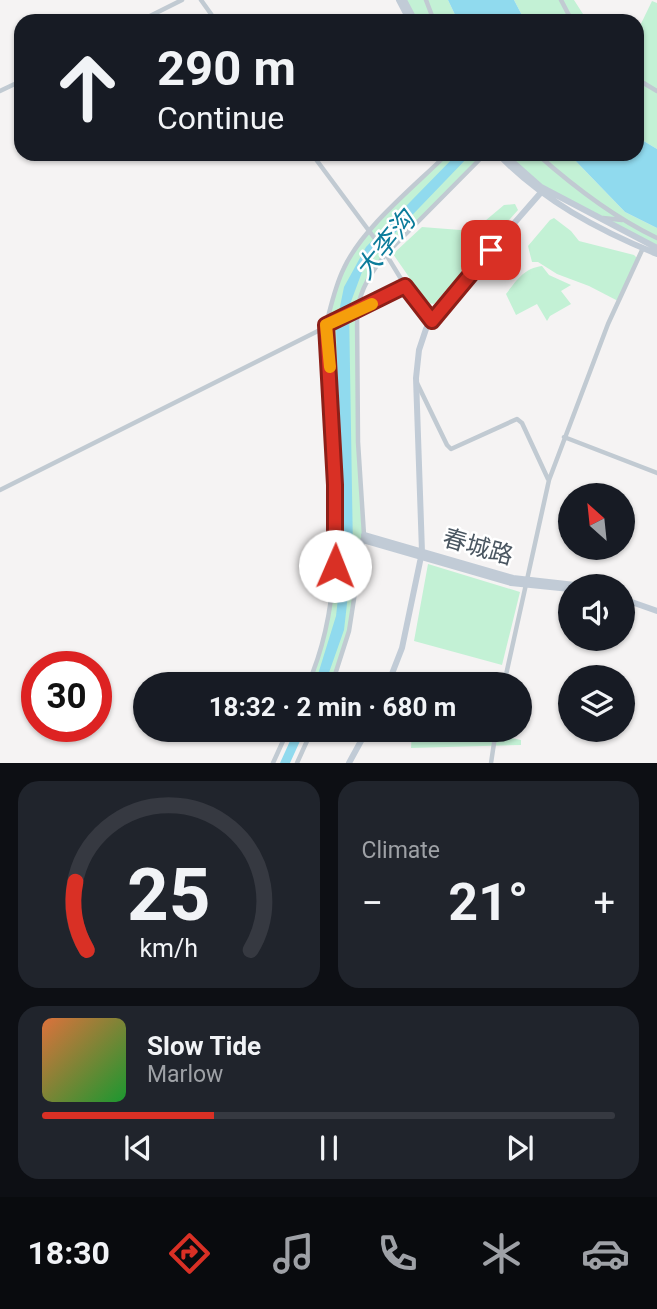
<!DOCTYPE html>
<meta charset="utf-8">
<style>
:root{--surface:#171b24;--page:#20242c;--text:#f1f3f6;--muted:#9ea1a6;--line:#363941;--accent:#d93025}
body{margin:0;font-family:Roboto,"Noto Sans SC",sans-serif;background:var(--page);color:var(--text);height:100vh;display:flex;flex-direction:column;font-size:26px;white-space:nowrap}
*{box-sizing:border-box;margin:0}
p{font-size:23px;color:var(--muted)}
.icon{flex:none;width:38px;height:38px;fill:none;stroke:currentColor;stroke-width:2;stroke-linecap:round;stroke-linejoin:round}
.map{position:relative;height:763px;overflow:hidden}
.details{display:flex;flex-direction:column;gap:18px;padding:18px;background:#0d0f14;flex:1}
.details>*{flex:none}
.banner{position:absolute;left:14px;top:14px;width:630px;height:147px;border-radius:21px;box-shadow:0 2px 5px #0004;background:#171b24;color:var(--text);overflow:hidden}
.needle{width:46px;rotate:333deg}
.buttons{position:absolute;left:558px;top:483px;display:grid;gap:14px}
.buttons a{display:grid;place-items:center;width:77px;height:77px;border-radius:50%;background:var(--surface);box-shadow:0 2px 5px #0004;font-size:35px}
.speed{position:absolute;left:21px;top:651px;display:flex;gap:14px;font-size:35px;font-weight:700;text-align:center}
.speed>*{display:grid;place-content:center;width:91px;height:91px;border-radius:50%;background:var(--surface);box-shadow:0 2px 5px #0004;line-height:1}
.speed .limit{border:10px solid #d22;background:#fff;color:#111}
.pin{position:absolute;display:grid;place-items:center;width:60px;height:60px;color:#fff;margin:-30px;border-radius:14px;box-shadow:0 4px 10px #0006}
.me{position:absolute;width:77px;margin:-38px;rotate:1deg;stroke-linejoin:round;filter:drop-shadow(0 0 5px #0008)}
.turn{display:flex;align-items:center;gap:24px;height:147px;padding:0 28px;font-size:32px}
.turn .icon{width:91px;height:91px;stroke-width:2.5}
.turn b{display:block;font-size:49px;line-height:60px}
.big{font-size:52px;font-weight:700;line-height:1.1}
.details .card{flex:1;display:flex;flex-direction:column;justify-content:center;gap:10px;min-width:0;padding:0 24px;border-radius:21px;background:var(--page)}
.details .dial{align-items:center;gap:0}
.dial svg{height:182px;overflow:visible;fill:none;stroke:var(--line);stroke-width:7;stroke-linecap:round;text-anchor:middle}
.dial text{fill:var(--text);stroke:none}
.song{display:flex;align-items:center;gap:21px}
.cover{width:84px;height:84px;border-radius:10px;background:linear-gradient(135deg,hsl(20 70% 55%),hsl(130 70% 35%))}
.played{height:7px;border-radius:4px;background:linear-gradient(90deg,var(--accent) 30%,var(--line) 30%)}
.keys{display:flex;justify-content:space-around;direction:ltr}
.heat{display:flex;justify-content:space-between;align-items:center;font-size:38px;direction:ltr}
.details .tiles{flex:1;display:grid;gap:18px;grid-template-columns:1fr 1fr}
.card:last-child{grid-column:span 2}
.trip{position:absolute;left:133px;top:672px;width:399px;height:70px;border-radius:35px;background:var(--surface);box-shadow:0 2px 5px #0004;font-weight:700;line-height:70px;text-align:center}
.tabs{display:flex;height:112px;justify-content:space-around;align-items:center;background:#090b0e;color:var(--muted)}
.tabs .icon{width:49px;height:49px}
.tabs .on{color:var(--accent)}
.tabs b{font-size:32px;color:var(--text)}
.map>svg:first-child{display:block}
.green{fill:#c3f1d5}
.water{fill:#90daee}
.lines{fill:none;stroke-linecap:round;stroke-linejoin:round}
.street{stroke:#c1cad2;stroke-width:4.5}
.secondary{stroke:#c1cbd6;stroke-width:6}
.route-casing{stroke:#8d1f18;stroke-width:18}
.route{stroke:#d93025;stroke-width:12}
.slow{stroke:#f59e0b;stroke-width:12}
.labels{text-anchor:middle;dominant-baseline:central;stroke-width:5;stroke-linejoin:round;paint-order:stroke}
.street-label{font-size:24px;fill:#4a5661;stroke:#fff}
.water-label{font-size:26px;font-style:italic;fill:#0c7c9b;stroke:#fff}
</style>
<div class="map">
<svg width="657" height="763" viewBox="0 0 657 763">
<rect width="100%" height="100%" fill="#f5f3f3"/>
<!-- green -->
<path class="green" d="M402,0H448L458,21H412Z
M514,0H574L583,14L592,21H525Z
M652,1L657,3V149L637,137V32Z
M447,154H485L371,272L357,311L358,442L364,535L349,631L332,684H308L325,630L336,547L326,325L344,266L368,232Z
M504,154H569L625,212L657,228V248L541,187Z
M515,204L518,210L434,304L427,303L393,254L422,227L473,231L504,205Z
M554,218L571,231L579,241L634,255L638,259L618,301L589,286L557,274L538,262H532L528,246L550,220Z
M542,266L549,275L571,285L561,291L571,304L550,316L547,321L537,304L516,315L506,294C516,281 524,268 542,266Z
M428,564L520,592L502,665L414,641Z
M412,730H473L521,740V745L411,748Z"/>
<!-- water -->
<path class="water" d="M448,0H514L525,21H458Z
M637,137L657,149V228L625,212L569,154H637Z
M457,154H471L369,260L362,272L349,307L353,551L344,630L325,684H315L336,616L343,555L336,326L344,287L366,247Z
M295,730H305L290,763H280Z"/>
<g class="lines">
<!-- street -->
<path class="street" d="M201,0L216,21
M426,0L434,21
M561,0L572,21
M140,21L182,0
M637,79L657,91
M0,91L21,81
M537,154C573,186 613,217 657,238
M603,218L622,220
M406,287L432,321
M417,383L447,445L451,449L517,419L522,423L548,479
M564,437L657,473
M0,490L406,287L384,251L312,154
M308,684C340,611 337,531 333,453C332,410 330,368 326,325C331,306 335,286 344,268C363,227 415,186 447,154
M332,684L349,631L364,535L358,442L357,311C361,288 371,272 386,254L485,154
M504,684L549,480L608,324L643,248
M273,763L288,730
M297,763L312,730
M491,763L496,730"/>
<!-- secondary -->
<path class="secondary" d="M399,0L410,21
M404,0L415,21
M498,154C542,200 598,230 657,254
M505,155L541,187L657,248
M364,535L513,578L584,586
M363,540L511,583L570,589
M623,599L657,611
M388,684L402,648L422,552L416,378L419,350L426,329L441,307L544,189
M349,763L367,730"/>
</g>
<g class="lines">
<defs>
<path id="route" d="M335,566V485L326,325L405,286L432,321L491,250"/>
</defs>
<!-- route casing -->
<use href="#route" class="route-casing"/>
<!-- route -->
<use href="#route" class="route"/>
<!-- slow -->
<path class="slow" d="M330,367L326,325L372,304"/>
</g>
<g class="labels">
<!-- street labels -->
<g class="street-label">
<text transform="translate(478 547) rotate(16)">春城路</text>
</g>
<!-- water labels -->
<g class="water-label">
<text transform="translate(385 245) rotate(-51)">大李沟</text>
</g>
</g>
</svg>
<div class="buttons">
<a><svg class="needle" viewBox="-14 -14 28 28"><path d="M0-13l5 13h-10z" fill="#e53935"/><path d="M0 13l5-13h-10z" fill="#9ea1a6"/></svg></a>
<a><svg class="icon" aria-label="sound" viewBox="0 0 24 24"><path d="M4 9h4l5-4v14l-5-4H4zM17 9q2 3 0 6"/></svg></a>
<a><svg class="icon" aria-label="layers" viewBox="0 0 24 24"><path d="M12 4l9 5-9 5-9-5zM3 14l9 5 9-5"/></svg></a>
</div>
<div class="speed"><div class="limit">30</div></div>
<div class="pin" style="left:491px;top:250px;background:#d93025"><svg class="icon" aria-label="arrive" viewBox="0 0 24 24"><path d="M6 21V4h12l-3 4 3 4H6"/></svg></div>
<svg class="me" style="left:335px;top:566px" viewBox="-20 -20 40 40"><circle r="19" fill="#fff"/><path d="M0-13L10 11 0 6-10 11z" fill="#d93025"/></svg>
<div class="trip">18:32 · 2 min · 680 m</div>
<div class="banner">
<div class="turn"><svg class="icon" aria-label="ahead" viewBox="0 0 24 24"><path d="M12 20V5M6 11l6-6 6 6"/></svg><div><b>290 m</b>Continue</div></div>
</div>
</div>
<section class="details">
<div class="tiles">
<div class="card dial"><svg viewBox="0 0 100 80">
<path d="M14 69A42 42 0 1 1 86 69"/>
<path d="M14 69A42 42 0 0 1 9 39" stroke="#d93025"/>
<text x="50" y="56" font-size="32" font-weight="700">25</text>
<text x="50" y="72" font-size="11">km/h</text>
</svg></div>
<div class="card"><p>Climate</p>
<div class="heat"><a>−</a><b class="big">21°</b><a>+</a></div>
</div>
<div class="card">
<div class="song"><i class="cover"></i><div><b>Slow Tide</b><p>Marlow</p></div></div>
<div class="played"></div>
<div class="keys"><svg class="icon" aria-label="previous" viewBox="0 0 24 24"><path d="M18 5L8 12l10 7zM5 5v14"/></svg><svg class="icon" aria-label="pause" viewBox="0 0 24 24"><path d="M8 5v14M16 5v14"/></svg><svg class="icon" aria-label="next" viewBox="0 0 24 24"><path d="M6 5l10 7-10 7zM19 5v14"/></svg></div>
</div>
</div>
</section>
<nav class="tabs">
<b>18:30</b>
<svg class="icon on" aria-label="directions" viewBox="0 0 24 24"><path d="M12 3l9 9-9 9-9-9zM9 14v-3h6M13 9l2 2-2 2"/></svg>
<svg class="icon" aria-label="music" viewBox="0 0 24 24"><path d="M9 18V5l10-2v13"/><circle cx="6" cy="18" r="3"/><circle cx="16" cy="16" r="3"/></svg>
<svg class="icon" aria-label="phone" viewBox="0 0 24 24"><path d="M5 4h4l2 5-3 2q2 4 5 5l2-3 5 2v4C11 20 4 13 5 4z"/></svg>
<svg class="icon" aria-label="climate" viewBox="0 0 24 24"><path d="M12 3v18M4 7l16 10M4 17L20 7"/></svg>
<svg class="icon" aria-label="car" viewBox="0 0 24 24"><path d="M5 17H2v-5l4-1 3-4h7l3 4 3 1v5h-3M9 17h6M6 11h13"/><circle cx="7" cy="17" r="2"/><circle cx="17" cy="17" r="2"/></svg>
</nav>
